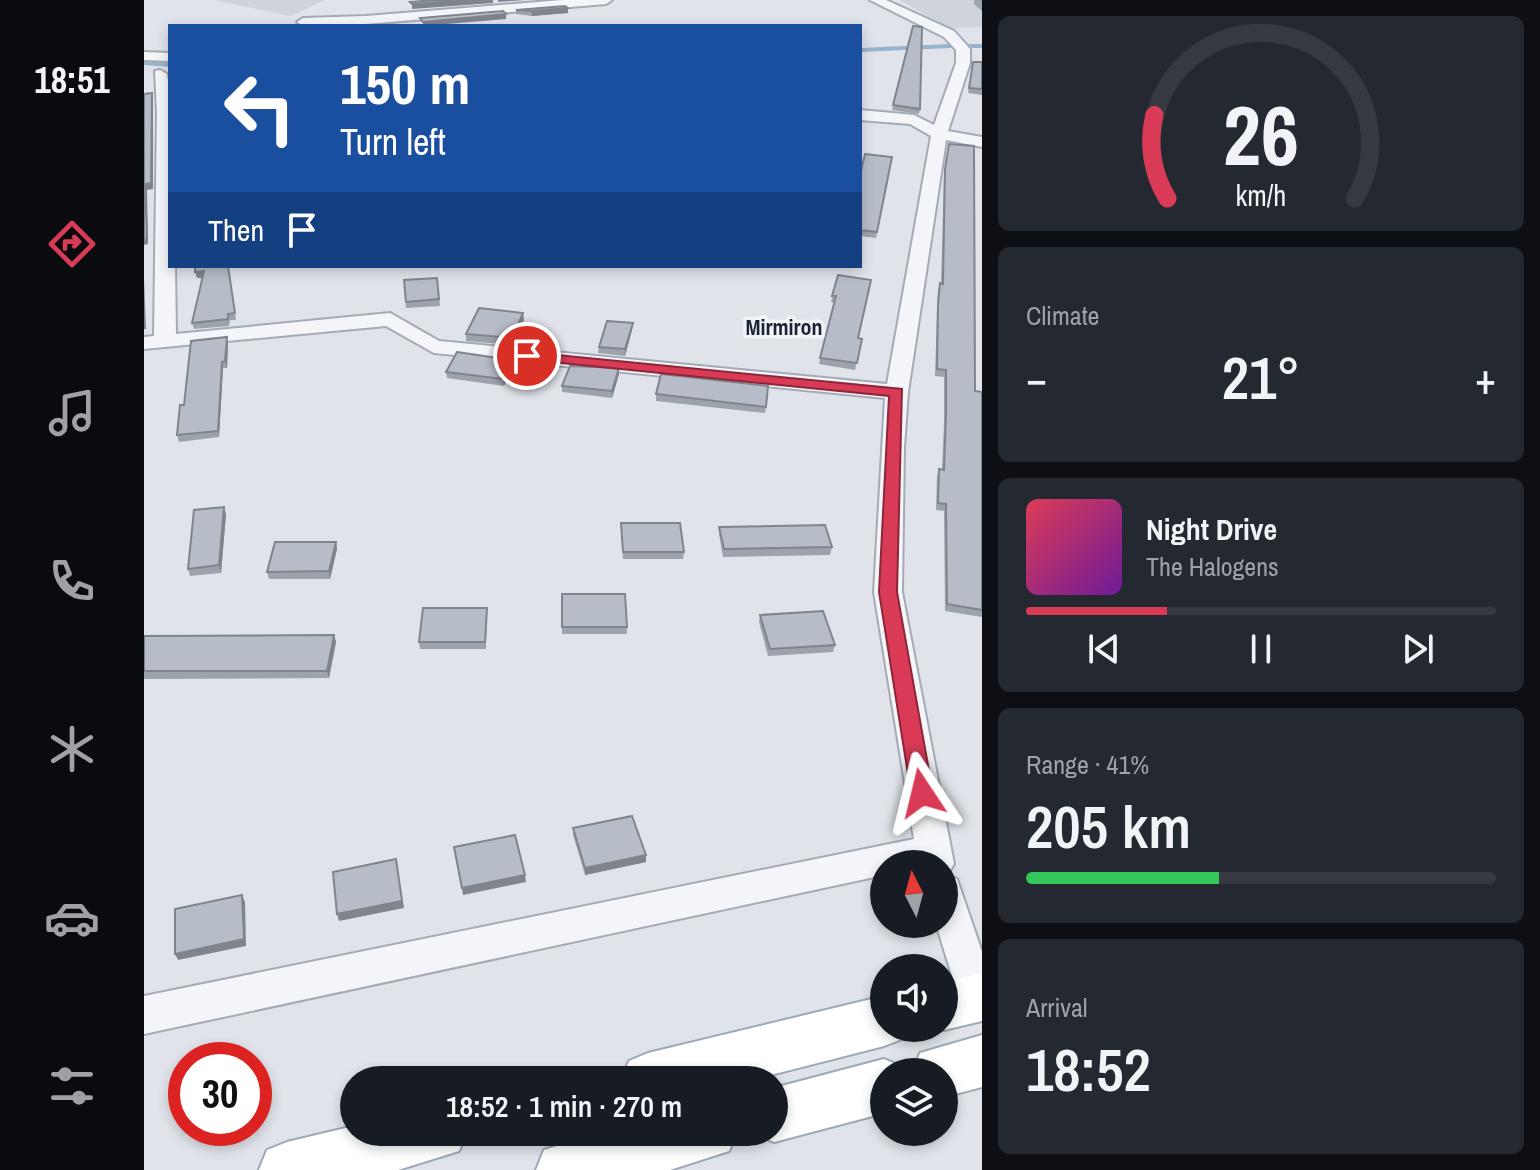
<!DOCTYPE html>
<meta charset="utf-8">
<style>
:root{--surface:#171b24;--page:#242831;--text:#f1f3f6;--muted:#9ea1a6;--line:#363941;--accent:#d93b57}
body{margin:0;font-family:"Archivo Narrow",sans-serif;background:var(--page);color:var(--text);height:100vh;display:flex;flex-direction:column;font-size:30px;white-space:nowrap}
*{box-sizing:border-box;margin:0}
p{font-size:26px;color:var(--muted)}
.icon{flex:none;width:44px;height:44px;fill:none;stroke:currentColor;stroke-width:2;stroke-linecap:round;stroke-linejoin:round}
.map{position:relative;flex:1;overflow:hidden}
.panel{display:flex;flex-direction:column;gap:16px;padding:16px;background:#0d0f14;width:558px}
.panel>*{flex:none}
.hud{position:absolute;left:24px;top:24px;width:694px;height:244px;border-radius:0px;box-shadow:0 4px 12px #0003;background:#1a4fa0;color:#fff;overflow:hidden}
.needle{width:52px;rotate:354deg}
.buttons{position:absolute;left:726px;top:850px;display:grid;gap:16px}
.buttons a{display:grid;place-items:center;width:88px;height:88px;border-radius:50%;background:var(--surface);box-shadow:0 4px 12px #0003;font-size:40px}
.speed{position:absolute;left:24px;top:1042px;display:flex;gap:16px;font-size:40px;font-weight:700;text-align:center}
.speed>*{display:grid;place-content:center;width:104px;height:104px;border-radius:50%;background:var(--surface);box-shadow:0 4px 12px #0003;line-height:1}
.speed .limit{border:12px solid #d22;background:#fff;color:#111}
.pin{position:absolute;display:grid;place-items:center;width:68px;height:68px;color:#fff;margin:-34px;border:4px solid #fff;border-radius:50%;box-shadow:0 2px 8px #0007}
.me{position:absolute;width:88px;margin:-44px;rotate:350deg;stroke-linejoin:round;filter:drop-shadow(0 0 6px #0008)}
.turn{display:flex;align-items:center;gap:28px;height:168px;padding:0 40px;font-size:36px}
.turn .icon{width:104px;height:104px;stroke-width:2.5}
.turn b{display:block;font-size:56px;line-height:68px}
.then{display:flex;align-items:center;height:76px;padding:0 40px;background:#0003;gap:16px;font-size:30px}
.big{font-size:60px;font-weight:600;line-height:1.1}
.panel .widget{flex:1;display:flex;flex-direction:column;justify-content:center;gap:12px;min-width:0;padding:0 28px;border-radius:12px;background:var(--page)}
.panel .dial{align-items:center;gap:0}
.dial svg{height:208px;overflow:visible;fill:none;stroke:var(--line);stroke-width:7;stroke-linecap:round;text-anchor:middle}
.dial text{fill:var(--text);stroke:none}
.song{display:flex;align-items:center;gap:24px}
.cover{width:96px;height:96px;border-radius:12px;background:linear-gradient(135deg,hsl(350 70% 55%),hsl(280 70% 35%))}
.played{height:8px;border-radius:4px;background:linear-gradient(90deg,var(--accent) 30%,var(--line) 30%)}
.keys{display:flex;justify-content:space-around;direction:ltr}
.heat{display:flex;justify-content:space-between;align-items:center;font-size:44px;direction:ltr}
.charge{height:12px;border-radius:6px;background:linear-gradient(90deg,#34c759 41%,var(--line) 0)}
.trip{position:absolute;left:196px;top:1066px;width:448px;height:80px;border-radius:40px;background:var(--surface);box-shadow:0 4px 12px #0003;font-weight:600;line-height:80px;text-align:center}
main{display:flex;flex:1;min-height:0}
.tabs{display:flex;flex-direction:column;width:144px;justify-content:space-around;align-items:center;background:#090b0e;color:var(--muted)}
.tabs .icon{width:56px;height:56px}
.tabs .on{color:var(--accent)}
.tabs b{font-size:36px;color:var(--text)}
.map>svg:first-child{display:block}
.built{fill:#ced3dc}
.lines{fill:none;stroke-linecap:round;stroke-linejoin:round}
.stream{stroke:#98b3cd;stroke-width:4}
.minor-casing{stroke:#a5abb5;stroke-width:4}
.major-casing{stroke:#9ea9b7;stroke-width:4}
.minor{fill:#f3f5f8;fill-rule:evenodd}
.major{fill:#fff;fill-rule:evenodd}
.wall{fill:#9da3ac}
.shaded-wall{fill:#80848c}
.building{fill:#b7bdc8;stroke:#80848c;stroke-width:2}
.route{fill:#d93b57;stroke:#8d2639;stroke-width:2}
.labels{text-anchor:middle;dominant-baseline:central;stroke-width:7;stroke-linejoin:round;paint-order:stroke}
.far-quarter-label{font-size:22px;font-weight:bold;fill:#192334;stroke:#f0f3f7}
</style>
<main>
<nav class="tabs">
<b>18:51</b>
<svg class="icon on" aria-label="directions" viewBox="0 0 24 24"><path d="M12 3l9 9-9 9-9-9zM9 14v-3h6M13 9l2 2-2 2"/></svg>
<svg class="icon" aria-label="music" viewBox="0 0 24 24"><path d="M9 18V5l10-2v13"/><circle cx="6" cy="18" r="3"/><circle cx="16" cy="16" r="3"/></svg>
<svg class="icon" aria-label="phone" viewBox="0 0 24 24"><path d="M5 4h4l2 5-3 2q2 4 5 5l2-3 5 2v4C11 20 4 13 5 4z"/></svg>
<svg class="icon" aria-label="climate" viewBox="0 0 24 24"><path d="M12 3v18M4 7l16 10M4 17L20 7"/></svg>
<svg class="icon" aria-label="car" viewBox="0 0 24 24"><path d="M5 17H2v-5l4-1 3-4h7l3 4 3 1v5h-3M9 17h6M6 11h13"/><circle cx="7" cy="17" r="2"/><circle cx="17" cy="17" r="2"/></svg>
<svg class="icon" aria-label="filters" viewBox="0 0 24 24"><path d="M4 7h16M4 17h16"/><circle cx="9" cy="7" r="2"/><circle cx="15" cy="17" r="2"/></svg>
</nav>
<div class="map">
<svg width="838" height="1170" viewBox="0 0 838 1170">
<rect width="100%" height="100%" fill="#e0e4ea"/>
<!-- built -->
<path class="built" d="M70,0H181L147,16Z
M756,0H838V27L803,28Z"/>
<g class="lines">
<!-- stream -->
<path class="stream" d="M823,46H838
M716,50L807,46
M0,63L26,65"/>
<defs>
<path id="minor" d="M418,0H468L462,4L222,24L159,26L153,22L159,18L222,16Z
M726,0H742L810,31L826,49V63L804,131L838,137V147L802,140L764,392L760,447L758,592L810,864L803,875L813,879L838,952V1015L833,1017L819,1011L792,924H800V864H740V875L0,1034V996L770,839L730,592L741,398L290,353L242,326L0,349V337L10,336L13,112L11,71L16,70L23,74L26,94V266H31L32,334L246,313L295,341L743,384L787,136L766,124L716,120V110L770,115L790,125L812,63V50L800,37Z
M0,52L26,53V61L0,60Z"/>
<path id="major" d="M838,973V1021L800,1030L794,1028H800V982Z
M740,996V1028H763L758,1039L740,1046L607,1080H477L485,1061L504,1053Z
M838,1035V1087L800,1097V1072H769L776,1053Z
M740,1059L759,1067L761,1072H740V1113L630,1142L611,1134L610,1132H630V1088Z
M210,1126V1132H323L315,1151L254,1170H115L123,1150L143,1142Z
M459,1132H593L585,1151L526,1170H392L400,1150Z"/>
</defs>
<!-- minor casing -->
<use href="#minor" class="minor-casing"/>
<!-- major casing -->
<use href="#major" class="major-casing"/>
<!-- minor -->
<use href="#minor" class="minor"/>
<!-- major -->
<use href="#major" class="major"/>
</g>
<!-- wall -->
<path class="wall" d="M830,0H838V11L830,4Z
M372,10L424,13L388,16L372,14Z
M769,26L776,109L775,114L748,110Z
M829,62H838V95L824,93Z
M804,149L831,391L838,392V617L801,611L800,511L792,510L793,476L795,469L798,470L800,422V377L791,376L793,311L794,290L796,283L797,284L800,175Z
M748,157L732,238L716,236V175Z
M84,266L92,320H86L85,326L50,329L48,323L59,278H53Z
M694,275L714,338L718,339L711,370L675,364L690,303L687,302Z
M293,278L296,306L262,308L260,280Z
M380,320L368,345L322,341V334Z
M489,323L488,330L481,356L454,353L455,347Z
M83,337L84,344L83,368H79L75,437L35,442L33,435L40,405Z
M368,366L360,386L303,378L302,372Z
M475,368V374L468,398L418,392V386Z
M512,394L622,407L621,413L512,401Z
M82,514L77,573L46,576L44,569Z
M477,523L540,552L539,559H479Z
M575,527L688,547L686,555L579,557L575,534Z
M192,542L193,549L186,579H125L123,572Z
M418,594L483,627V634H418Z
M343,608L342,649H276L275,642Z
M616,615L691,645L689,652L624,656L615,622Z
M190,635L192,642L185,678L0,679V636Z
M429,828L502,855V862L441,875L429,835Z"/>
<!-- shaded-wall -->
<path class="shaded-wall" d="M323,0H349V3L268,9V4Z
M354,0H381L354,2Z
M424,8V13L388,16V11Z
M362,14V19L279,26V22Z
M8,93L9,98V189L3,190L4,244L0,245L1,184Z
M60,271L62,277L53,278L51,272Z
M0,278L2,329H0Z
M379,313L380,320L368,345V338Z
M489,323L488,330L481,356V349Z
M83,337L84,344L83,368L81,361Z
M368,360V366L360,386L359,379Z
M78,362L79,368L75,437L74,431Z
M475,368V374L468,398V391Z
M80,507L82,514L77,573L75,565Z
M192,542L193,549L186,579L185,571Z
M190,635L192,642L185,678L183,671Z
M502,855V862L441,875V868Z
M252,859L260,908L195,921L193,914Z
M381,875L382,882L319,895L318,888Z
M98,895L101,902L102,946L34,960L31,954Z"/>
<!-- building -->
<path class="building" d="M290,0H323L268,4L266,2Z
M421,6L424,8L388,11L372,10Z
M359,11L362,14L279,22L276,18Z
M769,26L778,27L776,109L749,105Z
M829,62H838V89L825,88Z
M8,93L7,183L1,184L3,238L0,239V94Z
M805,144L830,146L831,391L838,392V610L803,604L802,504L794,503L795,469L800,470L802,415V370L793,369L794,305L796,283L799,284L801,169Z
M721,154L748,157L733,232L716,230V175Z
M51,266H84L91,313L84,314V319L48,323L60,271L51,272Z
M694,275L727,280L714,338L718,339L713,363L676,358L692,296H688Z
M293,278L295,299L262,302L260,280Z
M335,308L379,313L368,338L322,334Z
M463,321L489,323L481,349L455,347Z
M83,337L81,361L78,362L74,431L33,435L36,405H40L47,341Z
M313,352L368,360L359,379L302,372Z
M426,366L475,368L468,391L418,386Z
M517,374L624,386L622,407L512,394Z
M80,507L75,565L44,569L50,510Z
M477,523H536L540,552H479Z
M681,525L688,547L580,549L575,527Z
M131,542H192L185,571L123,572Z
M418,594H481L483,627H418Z
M279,608H343L341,642H275Z
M679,611L691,645L626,649L616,615Z
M190,635L183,671H0V636Z
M488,816L502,855L441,868L429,828Z
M371,835L381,875L318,888L310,847Z
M252,859L258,901L193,914L189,872Z
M98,895L100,939L31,954V909Z"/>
<!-- route -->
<path class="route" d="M383,352L758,389L753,592L789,793L786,799L778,802L770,799L767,793L735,592L745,396L378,359L376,356Z"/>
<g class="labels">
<!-- far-quarter labels -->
<g class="far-quarter-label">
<text x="640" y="327">Mirmiron</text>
</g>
</g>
</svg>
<div class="buttons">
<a><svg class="needle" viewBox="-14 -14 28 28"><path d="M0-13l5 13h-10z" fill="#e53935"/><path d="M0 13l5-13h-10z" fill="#9ea1a6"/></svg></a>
<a><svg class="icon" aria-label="sound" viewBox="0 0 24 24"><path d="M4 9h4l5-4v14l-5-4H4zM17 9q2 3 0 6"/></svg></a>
<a><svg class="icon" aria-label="layers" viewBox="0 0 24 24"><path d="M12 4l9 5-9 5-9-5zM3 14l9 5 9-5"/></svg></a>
</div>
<div class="speed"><div class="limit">30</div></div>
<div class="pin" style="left:383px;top:356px;background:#d93025"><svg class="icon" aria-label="arrive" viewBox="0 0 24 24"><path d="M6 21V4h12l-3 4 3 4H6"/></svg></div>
<svg class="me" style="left:778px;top:793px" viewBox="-20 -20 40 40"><path d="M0-17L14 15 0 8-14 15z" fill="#d93b57" stroke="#fff" stroke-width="4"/></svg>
<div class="trip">18:52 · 1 min · 270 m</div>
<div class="hud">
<div class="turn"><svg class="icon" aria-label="left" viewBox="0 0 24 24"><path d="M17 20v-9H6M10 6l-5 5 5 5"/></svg><div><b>150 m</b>Turn left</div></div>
<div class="then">Then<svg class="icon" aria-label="arrive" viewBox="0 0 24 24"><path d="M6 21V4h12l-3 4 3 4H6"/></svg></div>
</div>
</div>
<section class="panel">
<div class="widget dial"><svg viewBox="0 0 100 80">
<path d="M14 69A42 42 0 1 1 86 69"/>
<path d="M14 69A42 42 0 0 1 9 37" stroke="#d93b57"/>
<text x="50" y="56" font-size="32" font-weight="700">26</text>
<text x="50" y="72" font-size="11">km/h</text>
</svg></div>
<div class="widget"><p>Climate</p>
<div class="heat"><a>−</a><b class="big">21°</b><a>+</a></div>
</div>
<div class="widget">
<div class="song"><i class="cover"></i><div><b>Night Drive</b><p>The Halogens</p></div></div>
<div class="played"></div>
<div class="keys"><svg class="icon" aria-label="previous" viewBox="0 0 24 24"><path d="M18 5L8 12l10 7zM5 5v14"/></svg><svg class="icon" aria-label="pause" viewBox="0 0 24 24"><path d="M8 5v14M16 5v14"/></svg><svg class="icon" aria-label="next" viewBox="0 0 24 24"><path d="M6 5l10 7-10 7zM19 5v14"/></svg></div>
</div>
<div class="widget"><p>Range · 41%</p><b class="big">205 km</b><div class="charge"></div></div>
<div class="widget"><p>Arrival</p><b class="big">18:52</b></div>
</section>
</main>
